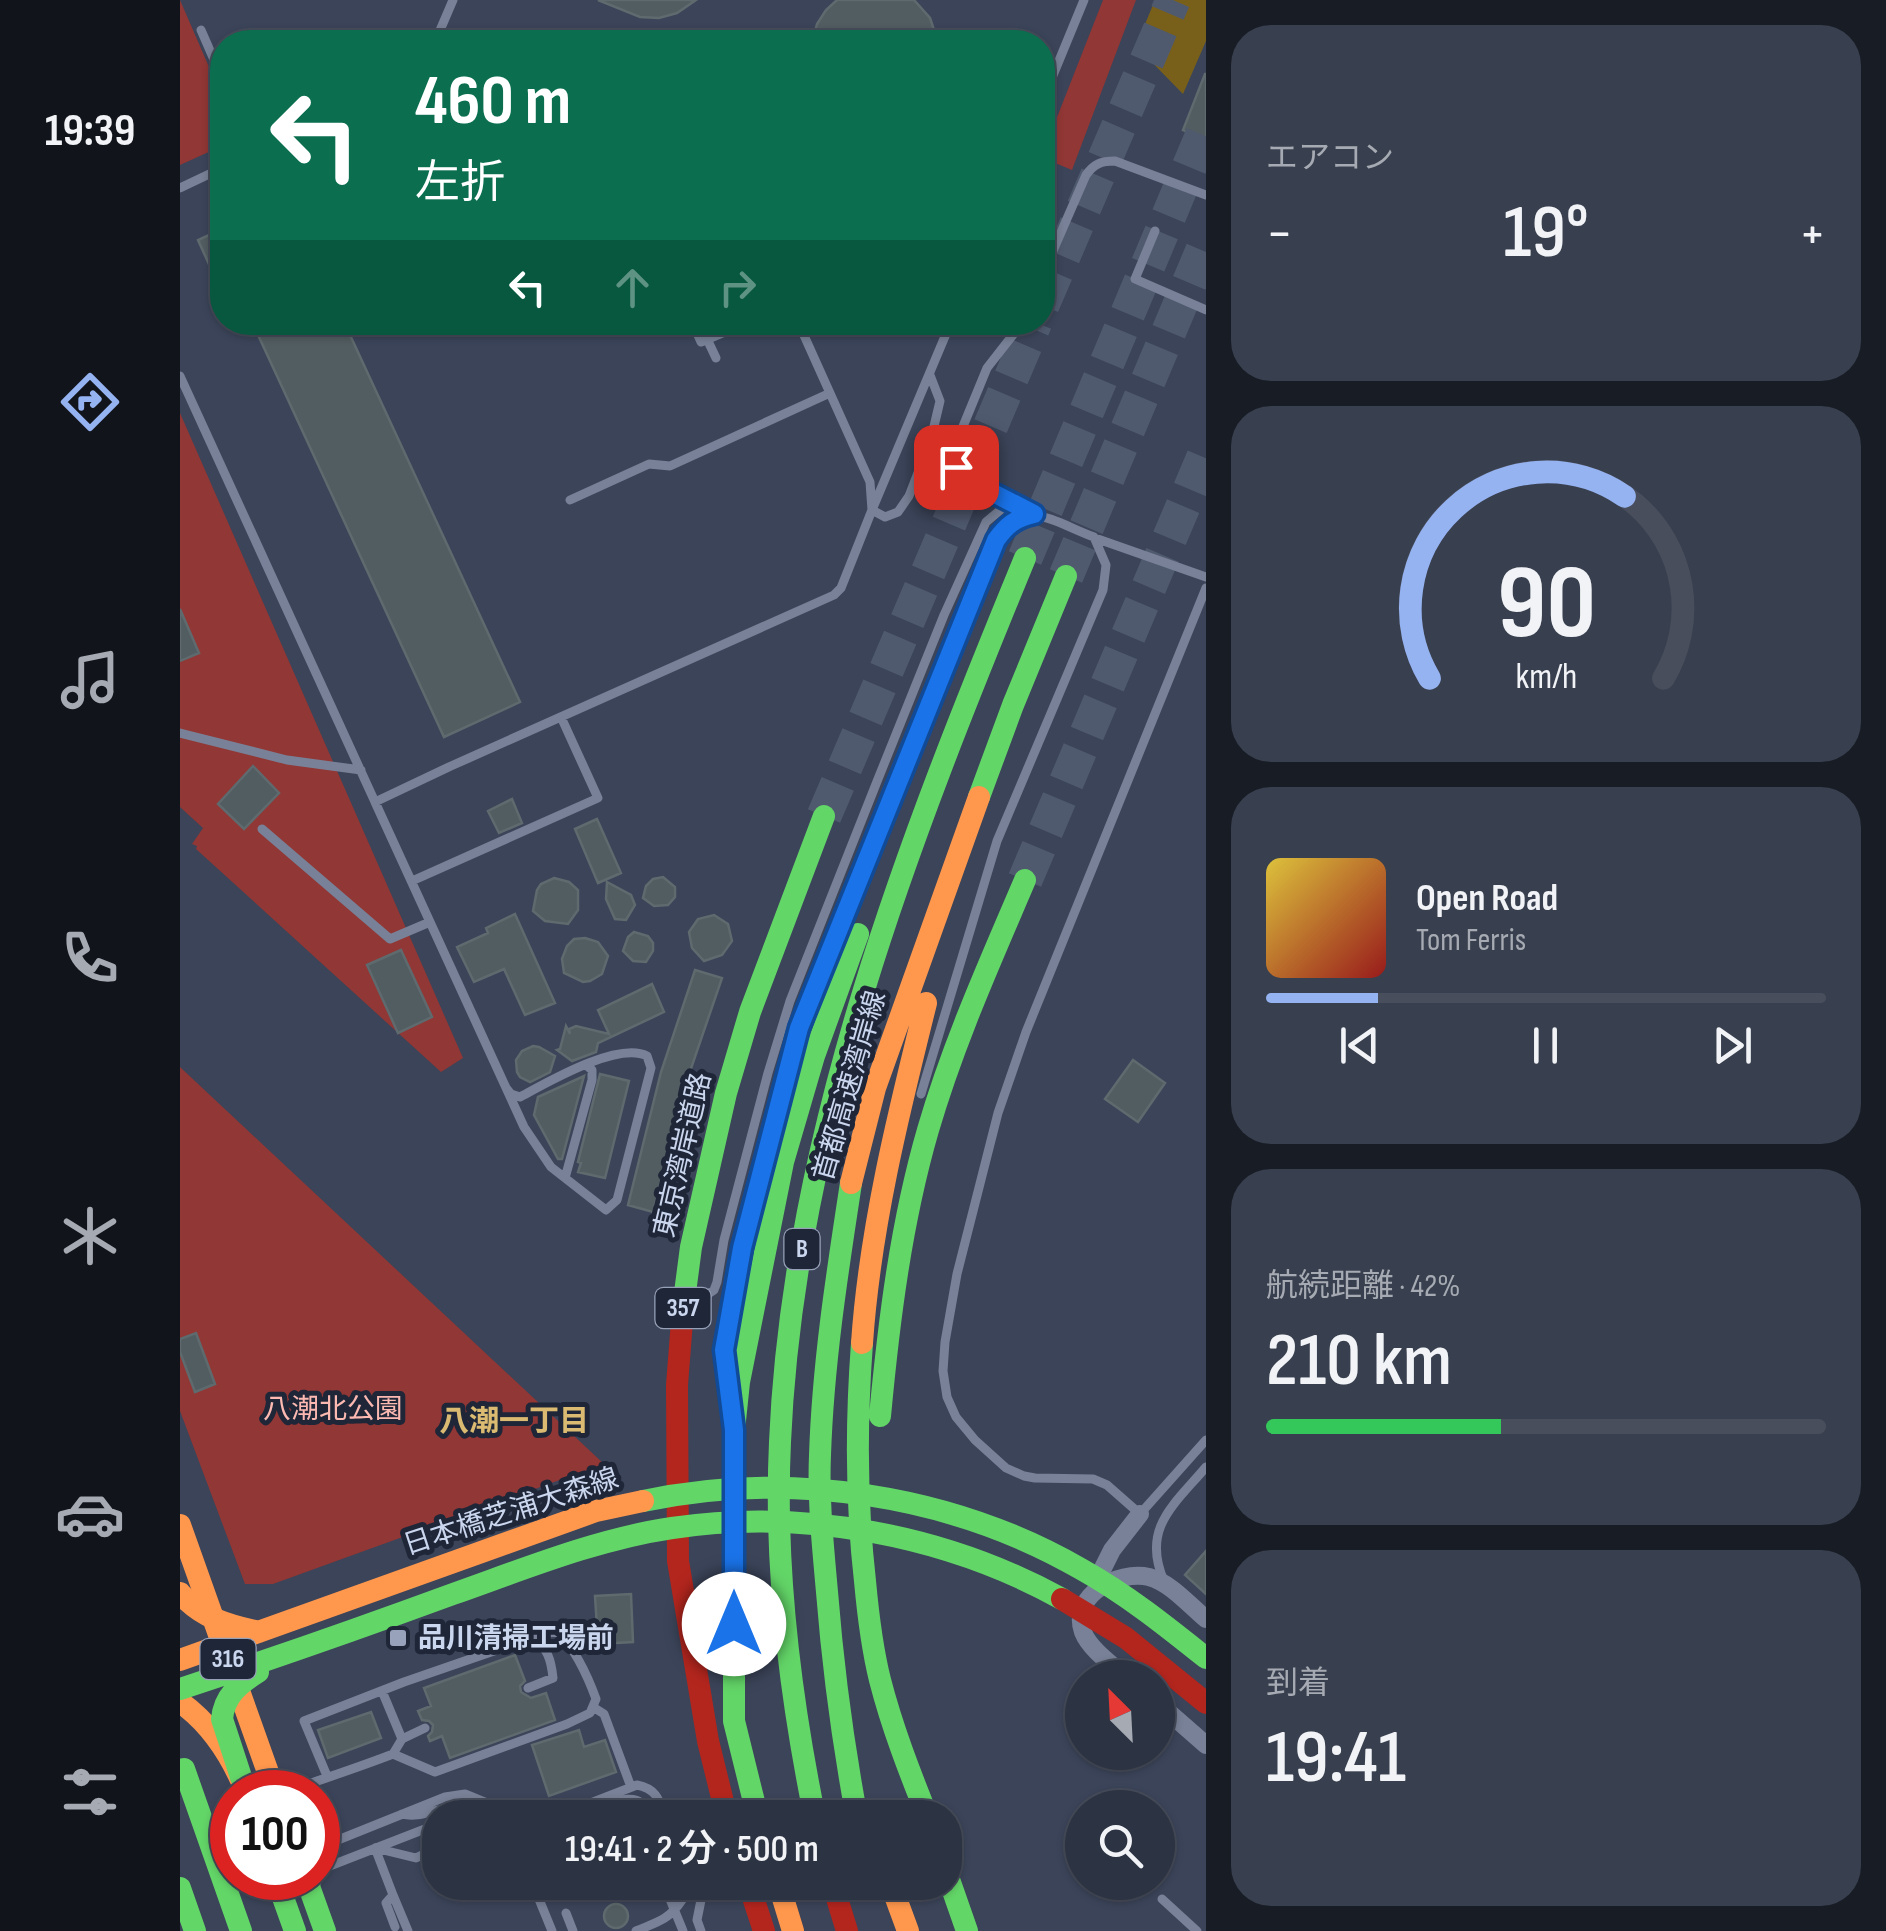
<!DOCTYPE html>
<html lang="ja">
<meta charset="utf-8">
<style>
:root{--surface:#2c3343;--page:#383f4e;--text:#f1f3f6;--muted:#a6aab2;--line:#484e5c;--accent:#95b2f1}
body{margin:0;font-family:"Sofia Sans Condensed","Noto Sans JP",sans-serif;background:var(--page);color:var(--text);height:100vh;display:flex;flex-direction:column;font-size:38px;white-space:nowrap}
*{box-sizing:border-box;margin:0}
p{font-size:32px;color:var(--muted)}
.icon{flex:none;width:55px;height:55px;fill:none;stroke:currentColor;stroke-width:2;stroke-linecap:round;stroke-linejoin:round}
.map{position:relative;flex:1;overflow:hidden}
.sheet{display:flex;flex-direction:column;gap:25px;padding:25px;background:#181c25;width:680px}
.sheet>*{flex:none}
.guide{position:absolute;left:30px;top:30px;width:845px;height:305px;border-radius:40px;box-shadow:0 2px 8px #0004,0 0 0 2px var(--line);background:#0b6e4f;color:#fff;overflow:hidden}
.needle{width:65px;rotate:336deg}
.fabs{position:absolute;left:885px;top:1660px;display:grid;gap:20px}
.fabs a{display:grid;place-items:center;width:110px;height:110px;border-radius:50%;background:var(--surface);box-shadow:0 2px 8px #0004,0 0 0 2px var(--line);font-size:50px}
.speed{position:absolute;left:30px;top:1770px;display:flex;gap:20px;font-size:50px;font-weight:700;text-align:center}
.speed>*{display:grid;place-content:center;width:130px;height:130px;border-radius:50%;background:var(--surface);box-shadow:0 2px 8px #0004,0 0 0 2px var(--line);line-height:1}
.speed .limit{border:15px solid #d22;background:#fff;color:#111}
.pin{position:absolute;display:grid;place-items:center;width:85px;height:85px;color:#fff;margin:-42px;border-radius:20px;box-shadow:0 5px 15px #0006}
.me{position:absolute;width:110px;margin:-55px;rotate:0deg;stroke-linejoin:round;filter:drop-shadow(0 0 8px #0008)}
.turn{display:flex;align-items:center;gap:35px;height:210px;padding:0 40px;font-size:45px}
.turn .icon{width:130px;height:130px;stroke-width:2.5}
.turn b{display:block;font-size:70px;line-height:85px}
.lanes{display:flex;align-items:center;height:95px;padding:0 40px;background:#0003;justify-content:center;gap:50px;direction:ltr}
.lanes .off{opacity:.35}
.big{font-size:75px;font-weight:600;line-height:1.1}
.sheet .tile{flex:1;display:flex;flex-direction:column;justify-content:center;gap:15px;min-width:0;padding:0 35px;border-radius:40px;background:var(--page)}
.sheet .dial{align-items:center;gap:0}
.dial svg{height:260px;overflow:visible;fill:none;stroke:var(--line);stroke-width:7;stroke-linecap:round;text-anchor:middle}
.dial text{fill:var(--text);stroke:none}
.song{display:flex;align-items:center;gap:30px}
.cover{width:120px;height:120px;border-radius:15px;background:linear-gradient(135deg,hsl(50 70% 55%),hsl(0 70% 35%))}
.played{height:10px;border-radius:5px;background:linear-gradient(90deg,var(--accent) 20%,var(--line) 20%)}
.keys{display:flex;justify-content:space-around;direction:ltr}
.heat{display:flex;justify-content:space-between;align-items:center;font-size:55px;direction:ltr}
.charge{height:15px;border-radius:8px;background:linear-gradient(90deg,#34c759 42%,var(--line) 0)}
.trip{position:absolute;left:242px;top:1800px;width:540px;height:100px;border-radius:40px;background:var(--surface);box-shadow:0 2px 8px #0004,0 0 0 2px var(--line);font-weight:600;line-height:100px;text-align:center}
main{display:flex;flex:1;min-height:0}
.tabs{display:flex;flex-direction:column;width:180px;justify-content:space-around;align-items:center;background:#12141b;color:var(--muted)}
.tabs .icon{width:70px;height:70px}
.tabs .on{color:var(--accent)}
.tabs b{font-size:45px;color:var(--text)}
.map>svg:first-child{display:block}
.green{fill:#913735}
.water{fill:#79601a}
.building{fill:#525d61;stroke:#5e6a6e;stroke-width:2.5}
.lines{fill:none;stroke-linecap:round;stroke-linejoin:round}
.highway-tunnel{stroke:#505a6f;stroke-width:35;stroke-dasharray:35 18;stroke-linecap:butt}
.lane{stroke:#788197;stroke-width:9}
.street{stroke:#788197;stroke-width:18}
.fast{stroke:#63d668;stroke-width:22}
.slow{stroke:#ff974d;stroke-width:22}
.jam{stroke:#b3261e;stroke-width:22}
.fast-bridge{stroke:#63d668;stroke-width:22}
.slow-bridge{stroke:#ff974d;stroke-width:22}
.jam-bridge{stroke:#b3261e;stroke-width:22}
.route-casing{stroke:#114b97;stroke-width:25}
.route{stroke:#1a73e8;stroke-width:18}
.poi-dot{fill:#98a2ba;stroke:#1e2638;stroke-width:4}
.labels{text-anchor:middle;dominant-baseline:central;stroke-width:10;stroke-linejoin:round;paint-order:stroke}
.shield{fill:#1e2638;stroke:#96a0b7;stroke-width:2.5}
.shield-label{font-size:25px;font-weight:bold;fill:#cad5ee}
.street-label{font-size:28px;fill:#cad5ee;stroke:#1e2638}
.park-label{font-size:28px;fill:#fbb9b1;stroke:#1e2638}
.poi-label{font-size:28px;font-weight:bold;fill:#cad5ee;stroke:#1e2638;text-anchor:start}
.neighbourhood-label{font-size:30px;font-weight:bold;fill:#dabb71;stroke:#1e2638}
</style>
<main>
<nav class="tabs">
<b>19:39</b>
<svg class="icon on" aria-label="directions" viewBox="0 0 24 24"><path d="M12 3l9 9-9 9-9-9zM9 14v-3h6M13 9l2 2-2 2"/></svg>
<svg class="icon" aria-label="music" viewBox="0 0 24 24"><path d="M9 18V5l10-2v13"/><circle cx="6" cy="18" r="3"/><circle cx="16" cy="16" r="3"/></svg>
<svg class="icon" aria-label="phone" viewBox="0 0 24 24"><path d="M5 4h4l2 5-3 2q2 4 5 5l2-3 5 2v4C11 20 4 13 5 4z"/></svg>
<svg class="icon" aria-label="climate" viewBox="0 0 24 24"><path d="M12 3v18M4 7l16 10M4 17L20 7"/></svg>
<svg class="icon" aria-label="car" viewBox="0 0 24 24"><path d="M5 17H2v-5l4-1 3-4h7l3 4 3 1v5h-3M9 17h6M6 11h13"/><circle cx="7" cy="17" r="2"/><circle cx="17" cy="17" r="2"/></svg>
<svg class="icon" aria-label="filters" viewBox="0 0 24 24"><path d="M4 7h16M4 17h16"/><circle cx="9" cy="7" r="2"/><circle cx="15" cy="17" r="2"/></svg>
</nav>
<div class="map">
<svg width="1026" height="1931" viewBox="0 0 1026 1931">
<rect width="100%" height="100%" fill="#3b4459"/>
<!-- green -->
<path class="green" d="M0,0L42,97V146L0,165Z
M923,0H956L892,170L863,158V153Z
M0,413L283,1058L261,1072L16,849L17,846L12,844L23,828L0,807Z
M0,1067L424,1464L93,1584H65L0,1411Z"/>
<!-- water -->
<path class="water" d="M975,0H1026V41L1003,94L956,46Z"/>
<!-- building -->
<path class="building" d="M418,0H516L497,13L479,18L460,17Z
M657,0H734L750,18L758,42H632L637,24L646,10Z
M1025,74H1026V140L1003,130Z
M42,229V293L18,240Z
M72,322H164L340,702L264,737Z
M0,609L19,653L0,661Z
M73,766L99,793L64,829L38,804Z
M332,799L342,823L319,833L308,811Z
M417,819L441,873L418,883L395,829Z
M483,877L495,887V897L488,905L474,906L463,898L466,886L473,879Z
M374,878L389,882L398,890V910L388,924L365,921L353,911L357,890L361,884Z
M427,882L451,895L455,905L446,920L435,919L426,899Z
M335,914L375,1003L345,1015L324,969L294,982L277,947L308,933L306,928Z
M534,915L548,924L552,941L542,955L524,961L512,948L509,932L518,919Z
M454,932L468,936L473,943V951L466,962L453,961L443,951L448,937Z
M405,938L418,942L428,956L422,974L410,981L403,982L384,973L382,959L387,946L394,939Z
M221,950L252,1017L218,1033L187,965Z
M515,970L542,978L505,1086L473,1212L448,1205L481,1072Z
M472,984L484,1012L418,1043L416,1052L392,1061L377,1050L380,1049L386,1026L390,1034L389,1029L396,1026L429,1034L418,1010Z
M353,1046L359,1047L375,1056L370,1072L350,1082L340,1077L337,1072L336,1060L342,1051Z
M953,1060L985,1083L958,1122L925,1099Z
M420,1074L449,1081L425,1178L398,1172L401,1163L398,1162Z
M404,1076L382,1159H378L354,1115L358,1097Z
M16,1333L35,1384L15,1392L0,1352V1339Z
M1026,1551V1594L1005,1575Z
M451,1594L453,1642L418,1644L415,1596Z
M335,1655L345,1681L340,1686L341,1692L351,1698L366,1693L375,1720L270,1758L262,1736L250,1741L248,1736L252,1732L253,1725L249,1721L242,1720L238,1711L251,1706L244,1688Z
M191,1712L201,1738L148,1758L138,1730Z
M399,1730L404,1747L425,1740L436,1772L369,1796L352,1745Z
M424 1916a12 12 0 1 1 24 0a12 12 0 1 1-24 0Z"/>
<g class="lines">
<!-- highway-tunnel -->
<path class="highway-tunnel" d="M862,305L993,0
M845,558L1026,127
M886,576L1026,243
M644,816L855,322
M845,880L1026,452"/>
<!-- lane -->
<path class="lane" d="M21,30L42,78
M255,42L273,0
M862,102L904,0
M0,188L42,168
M975,231L955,279L1026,310
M862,276L906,175C914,164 921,161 935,161L1026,195
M512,322L521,342L547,331
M843,322L807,368L777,441L774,456L776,467L784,478L853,514
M527,339L536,358
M750,375L760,401L751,439L729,496L718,512L705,517L692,510L771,322
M0,376L195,802L271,766L654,595L661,588L692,510L690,482L618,322
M390,500L469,464L490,466L650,393
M915,538L1026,577
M1026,588L846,1032L818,1113L777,1274L765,1342L763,1371L767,1397L776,1417L795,1440L826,1468L844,1476L855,1478L913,1479L927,1485L960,1514L1026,1440
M0,733L107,760L181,770
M195,802L344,1127L371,1167L426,1210L437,1200L471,1068L467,1056C438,1041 368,1082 340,1097L331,1094L327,1089
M82,829L210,939L250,922
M232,881L418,798L381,717
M385,1178L412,1080V1070L406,1065
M512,1297L528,1294L534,1290L537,1282L544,1240L588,1073L610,1001L696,784L764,615L806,522L830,502
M546,1373L544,1350L562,1248L619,1028L816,540C847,497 873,522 914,537L926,565L923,590L817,841L741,1094
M984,1581C961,1528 994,1505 1026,1467
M348,1688L373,1678C371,1659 368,1649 352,1637
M413,1707L424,1714L451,1787
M222,1739L245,1728
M147,1776L124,1721L224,1682L360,1635L378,1631C396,1651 407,1674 416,1699L410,1713L387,1724L255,1772L213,1754
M106,1792C142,1779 177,1768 213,1754L222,1739L202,1691
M222,1814C241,1819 256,1807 275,1808C284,1809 292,1814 300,1818
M372,1818L457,1785C477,1789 479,1800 486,1818
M402,1818C427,1807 458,1782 472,1818
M138,1848L265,1797L285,1794L344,1818
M195,1848L213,1895L206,1903L215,1927
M195,1848L236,1858L248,1852H260
M352,1882L372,1931
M373,1882L376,1889
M483,1882L503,1931
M513,1882L521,1900L517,1920L521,1931
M136,1884L142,1869L250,1827L260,1829
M213,1895L228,1931
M982,1899L1017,1931
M386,1913L393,1931
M456,1931C477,1922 489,1920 502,1900L499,1882"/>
<!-- street -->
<path class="street" d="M916,1582L932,1550L960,1514
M947,1678C934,1666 910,1650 903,1632C890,1595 938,1570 969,1577C991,1583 1009,1605 1026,1619
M978,1703L1026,1745"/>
<!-- fast -->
<path class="fast" d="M799,797L833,705L886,576
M671,1183C657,1274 643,1364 640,1455C638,1501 643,1546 647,1592C653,1668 663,1743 677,1818
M503,1308L511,1247L546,1093L570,1012L644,816
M682,1343C676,1423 676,1502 685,1581C688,1614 692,1648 700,1680C712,1727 730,1773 748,1818
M700,1416C709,1320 721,1223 748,1130C773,1044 810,962 845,880
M4,1769L61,1931
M578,1818L554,1721V1430L559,1382L603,1162L634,1056L678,934
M635,1818C610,1696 594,1568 600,1442C613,1134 729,840 845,558
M765,1868L787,1931
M96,1878L115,1931
M126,1878L145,1931
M0,1888L15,1931"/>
<!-- slow -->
<path class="slow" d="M671,1183L695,1088L799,797
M682,1343C690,1228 718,1115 746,1003
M0,1525L95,1792
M0,1702C31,1724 52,1757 66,1792
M598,1882L613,1931
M710,1882L728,1931"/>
<!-- jam -->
<path class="jam" d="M503,1308L497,1385L498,1561L528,1741L547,1818
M568,1882L584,1931
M652,1882L667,1931"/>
<!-- fast-bridge -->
<path class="fast-bridge" d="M463,1501C609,1470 771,1494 901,1569C946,1594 986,1626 1026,1658
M0,1689C92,1659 183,1627 273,1594C344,1569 417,1539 492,1528C623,1508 766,1535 882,1599
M61,1777L42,1719C44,1696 59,1684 78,1672"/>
<!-- slow-bridge -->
<path class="slow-bridge" d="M0,1593C21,1618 48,1625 79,1632
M0,1660L416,1511L463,1501"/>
<!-- jam-bridge -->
<path class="jam-bridge" d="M882,1599L946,1638L1026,1703"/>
</g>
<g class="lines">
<defs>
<path id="route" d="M554,1624V1430L544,1350L562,1248L611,1059L619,1028L816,540C826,526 835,518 854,514L784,478L776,467"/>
</defs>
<!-- route casing -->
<use href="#route" class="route-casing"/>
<!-- route -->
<use href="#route" class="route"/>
</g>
<!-- markers -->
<rect class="poi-dot" x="208" y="1628" width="20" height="20" rx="5"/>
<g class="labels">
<!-- shield labels -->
<g class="shield">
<rect x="604.5" y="1229" width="35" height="40" rx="8"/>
<rect x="475.5" y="1288" width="55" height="40" rx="8"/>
<rect x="20.5" y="1639" width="55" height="40" rx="8"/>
</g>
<g class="shield-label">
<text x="622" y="1249">B</text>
<text x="503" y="1308">357</text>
<text x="48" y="1659">316</text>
</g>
<!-- street labels -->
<g class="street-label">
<text transform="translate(670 1086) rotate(-74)">首都高速湾岸線</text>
<text transform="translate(503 1155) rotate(-77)">東京湾岸道路</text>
<text transform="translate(331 1512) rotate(-18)">日本橋芝浦大森線</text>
</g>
<!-- park labels -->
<g class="park-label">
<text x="153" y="1409">八潮北公園</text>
</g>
<!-- poi labels -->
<g class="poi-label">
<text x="238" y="1638">品川清掃工場前</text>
</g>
<!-- neighbourhood labels -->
<g class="neighbourhood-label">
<text x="334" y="1422">八潮一丁目</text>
</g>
</g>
</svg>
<div class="fabs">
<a><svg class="needle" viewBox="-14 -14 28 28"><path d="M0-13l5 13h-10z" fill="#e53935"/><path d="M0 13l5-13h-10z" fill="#a6aab2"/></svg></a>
<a><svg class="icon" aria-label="search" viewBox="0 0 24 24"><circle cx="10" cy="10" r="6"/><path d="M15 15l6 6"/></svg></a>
</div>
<div class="speed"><div class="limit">100</div></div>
<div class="pin" style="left:776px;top:467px;background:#d93025"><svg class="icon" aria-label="arrive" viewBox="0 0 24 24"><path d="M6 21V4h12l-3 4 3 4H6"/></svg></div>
<svg class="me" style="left:554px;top:1624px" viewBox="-20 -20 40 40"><circle r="19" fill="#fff"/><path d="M0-13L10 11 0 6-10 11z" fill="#1a73e8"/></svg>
<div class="trip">19:41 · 2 分 · 500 m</div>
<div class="guide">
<div class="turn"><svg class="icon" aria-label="left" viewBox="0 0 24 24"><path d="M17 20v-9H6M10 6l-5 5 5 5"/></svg><div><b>460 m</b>左折</div></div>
<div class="lanes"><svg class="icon" aria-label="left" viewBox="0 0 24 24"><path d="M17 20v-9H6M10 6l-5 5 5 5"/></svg><svg class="icon off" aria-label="ahead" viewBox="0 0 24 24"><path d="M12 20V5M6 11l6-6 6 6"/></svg><svg class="icon off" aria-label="right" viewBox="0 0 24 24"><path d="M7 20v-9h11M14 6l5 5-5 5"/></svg></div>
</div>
</div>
<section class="sheet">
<div class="tile"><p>エアコン</p>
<div class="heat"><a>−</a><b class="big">19°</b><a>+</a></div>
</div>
<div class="tile dial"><svg viewBox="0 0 100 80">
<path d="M14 69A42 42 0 1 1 86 69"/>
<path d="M14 69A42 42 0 0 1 74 13" stroke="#95b2f1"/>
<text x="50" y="56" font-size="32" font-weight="700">90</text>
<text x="50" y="72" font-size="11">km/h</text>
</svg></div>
<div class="tile">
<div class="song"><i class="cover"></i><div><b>Open Road</b><p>Tom Ferris</p></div></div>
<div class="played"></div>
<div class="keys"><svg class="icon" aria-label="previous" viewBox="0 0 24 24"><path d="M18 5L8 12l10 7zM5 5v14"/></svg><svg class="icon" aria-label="pause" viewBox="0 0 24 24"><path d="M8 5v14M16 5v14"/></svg><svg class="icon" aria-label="next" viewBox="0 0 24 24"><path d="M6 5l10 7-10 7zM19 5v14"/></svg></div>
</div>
<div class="tile"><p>航続距離 · 42%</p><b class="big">210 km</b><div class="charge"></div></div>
<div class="tile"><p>到着</p><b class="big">19:41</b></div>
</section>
</main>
